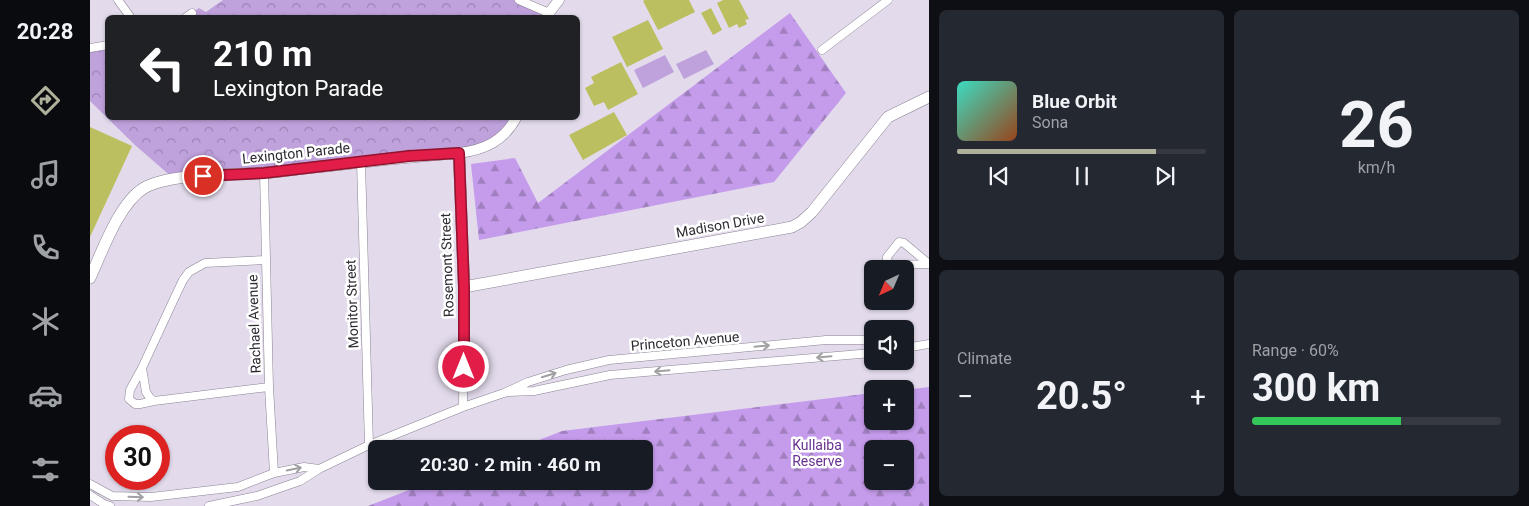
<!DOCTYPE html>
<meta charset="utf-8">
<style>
:root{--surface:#171b24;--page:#242831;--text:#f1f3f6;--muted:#9ea1a6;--line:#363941;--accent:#afb19c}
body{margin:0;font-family:Roboto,sans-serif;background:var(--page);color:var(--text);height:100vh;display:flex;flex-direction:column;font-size:19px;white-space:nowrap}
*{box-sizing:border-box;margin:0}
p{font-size:16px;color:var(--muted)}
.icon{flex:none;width:28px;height:28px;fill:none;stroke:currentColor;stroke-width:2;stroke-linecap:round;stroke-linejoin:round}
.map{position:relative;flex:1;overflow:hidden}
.sheet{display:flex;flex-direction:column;gap:10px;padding:10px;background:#0d0f14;width:600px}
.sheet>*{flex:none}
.top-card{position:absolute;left:15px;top:15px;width:475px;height:105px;border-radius:8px;box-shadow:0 1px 4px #0004;background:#202124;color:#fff;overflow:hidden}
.needle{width:32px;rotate:224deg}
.fabs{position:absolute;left:774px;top:260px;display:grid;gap:10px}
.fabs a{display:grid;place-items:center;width:50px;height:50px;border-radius:8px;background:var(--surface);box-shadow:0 1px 4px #0004;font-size:25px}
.speed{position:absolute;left:15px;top:425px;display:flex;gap:10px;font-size:25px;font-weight:700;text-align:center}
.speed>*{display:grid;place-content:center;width:65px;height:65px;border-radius:50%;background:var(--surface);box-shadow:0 1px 4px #0004;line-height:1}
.speed .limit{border:8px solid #d22;background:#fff;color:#111}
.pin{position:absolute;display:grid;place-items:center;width:42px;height:42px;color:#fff;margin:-21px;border:2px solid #fff;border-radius:50%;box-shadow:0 1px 5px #0007}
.me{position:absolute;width:55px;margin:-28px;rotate:0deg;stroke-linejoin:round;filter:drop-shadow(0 0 4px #0008)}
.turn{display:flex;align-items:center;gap:18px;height:105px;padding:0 25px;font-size:22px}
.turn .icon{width:65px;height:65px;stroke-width:2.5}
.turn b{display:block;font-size:35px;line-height:42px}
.big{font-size:38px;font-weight:700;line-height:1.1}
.sheet .card{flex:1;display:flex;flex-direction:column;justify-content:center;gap:8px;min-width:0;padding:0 18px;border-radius:8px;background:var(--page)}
.sheet .dial{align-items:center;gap:0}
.dial b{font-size:65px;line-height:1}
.song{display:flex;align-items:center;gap:15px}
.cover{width:60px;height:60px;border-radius:8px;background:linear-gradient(135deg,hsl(170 70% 55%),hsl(20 70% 35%))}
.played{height:5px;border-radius:2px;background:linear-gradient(90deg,var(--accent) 80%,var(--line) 80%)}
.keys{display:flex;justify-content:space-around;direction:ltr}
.heat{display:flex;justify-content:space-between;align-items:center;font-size:28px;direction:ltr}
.charge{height:8px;border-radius:4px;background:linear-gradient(90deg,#34c759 60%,var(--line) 0)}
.sheet .tiles{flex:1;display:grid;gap:10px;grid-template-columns:repeat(2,1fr)}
.trip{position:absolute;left:278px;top:440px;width:285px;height:50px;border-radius:8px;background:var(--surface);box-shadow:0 1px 4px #0004;font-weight:700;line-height:50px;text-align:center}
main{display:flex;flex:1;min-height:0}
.menu{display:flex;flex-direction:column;width:90px;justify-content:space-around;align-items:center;background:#090b0e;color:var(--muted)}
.menu .icon{width:35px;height:35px}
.menu .on{color:var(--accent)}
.menu b{font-size:22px;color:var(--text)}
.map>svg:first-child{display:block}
.forest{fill:url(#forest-firs);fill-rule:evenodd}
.park{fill:url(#park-crowns)}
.pitch{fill:#bfa1dc}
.building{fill:#bcbf5f}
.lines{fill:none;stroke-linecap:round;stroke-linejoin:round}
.minor-casing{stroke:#8b8393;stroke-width:9}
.tertiary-casing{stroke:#8b8393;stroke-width:11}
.secondary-casing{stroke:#8b8393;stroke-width:12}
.minor{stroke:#fff;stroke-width:8}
.tertiary{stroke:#fff;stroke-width:10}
.secondary{stroke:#fff;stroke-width:11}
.oneway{stroke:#a1a0a3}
.route-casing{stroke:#92132f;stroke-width:12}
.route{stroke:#e11d48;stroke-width:9}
.labels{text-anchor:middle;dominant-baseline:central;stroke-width:5;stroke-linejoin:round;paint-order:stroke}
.street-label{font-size:14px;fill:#2e2b32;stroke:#fff}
.park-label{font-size:14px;fill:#683390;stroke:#fff}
</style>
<main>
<nav class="menu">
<b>20:28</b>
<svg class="icon on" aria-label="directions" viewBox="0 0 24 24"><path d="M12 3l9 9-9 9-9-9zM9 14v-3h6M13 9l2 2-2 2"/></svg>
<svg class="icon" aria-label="music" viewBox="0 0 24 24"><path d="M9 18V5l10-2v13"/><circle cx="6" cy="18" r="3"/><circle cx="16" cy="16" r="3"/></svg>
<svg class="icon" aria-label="phone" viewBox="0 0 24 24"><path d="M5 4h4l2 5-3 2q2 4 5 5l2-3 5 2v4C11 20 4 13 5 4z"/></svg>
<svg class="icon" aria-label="climate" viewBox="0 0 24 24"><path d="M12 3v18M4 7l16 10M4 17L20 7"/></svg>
<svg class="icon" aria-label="car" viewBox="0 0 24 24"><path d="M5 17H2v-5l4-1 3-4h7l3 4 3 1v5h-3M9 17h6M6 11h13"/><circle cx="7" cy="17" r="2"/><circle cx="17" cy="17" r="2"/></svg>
<svg class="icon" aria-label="filters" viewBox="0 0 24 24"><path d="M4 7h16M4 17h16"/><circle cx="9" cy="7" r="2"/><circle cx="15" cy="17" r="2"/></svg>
</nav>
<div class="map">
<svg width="839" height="506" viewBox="0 0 839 506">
<defs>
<pattern id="forest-firs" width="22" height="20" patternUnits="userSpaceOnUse" patternTransform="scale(1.25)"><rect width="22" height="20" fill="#c59beb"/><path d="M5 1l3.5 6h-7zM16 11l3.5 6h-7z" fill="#a07fbf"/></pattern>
<pattern id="park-crowns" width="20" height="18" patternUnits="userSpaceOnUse" patternTransform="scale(1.25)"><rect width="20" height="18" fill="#bfa1dc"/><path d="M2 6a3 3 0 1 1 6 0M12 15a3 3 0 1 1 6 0" fill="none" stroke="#9c83b3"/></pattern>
</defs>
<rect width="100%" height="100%" fill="#e3dbec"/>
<!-- forest -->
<path class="forest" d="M700,13L756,93L684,182L389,240L381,164L425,158L448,203Z
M839,387V506H278L342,481H554V449H426L472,431L782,393V421H815V390ZM782,449H815V481H782Z"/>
<!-- park -->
<path class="park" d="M133,0H424L459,13L457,18H95L109,8L116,12Z
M17,45L18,118H424L421,126L387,151L84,179L45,145L0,101V48Z"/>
<!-- pitch -->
<path class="pitch" d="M616,50L624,64L594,79L586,64Z
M575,55L584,72L553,88L544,70Z"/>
<!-- building -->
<path class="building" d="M555,0H599L605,12L568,30L553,1Z
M633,0H649L659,19L655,20L657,24L649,28L647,24L639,28L627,3Z
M621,8L632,30L623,35L611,13Z
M558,20L573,49L537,67L522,37Z
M531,62L548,94L518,110L514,102L504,106L495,88L504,83L501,77Z
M524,112L537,135L493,160L479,135Z
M0,127L42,146L0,237Z"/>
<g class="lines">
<defs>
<path id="minor" d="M28,0L41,18
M429,0L459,13
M95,18L102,13
M0,48L18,45
M732,50L798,0
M271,162L279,445
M174,173L179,387L184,473
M809,242L814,243L839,264L801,265L797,260V257Z
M175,260L115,263L99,272L93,280L84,299L52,368L56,392L60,398L64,401L179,387
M815,348L839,344
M52,368L40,390L39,399L45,404H50L64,401
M418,392L444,391L520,375L782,353
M373,407L374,287
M0,484L22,496L61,497L148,487L184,473L214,467L229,469
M0,495L14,504L20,506
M119,506L167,496L210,481L229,469L279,445L373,407L414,393L438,382L476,370L519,360L736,340H782"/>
<path id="tertiary" d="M458,18L459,13L469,0
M369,153C394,150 414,141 426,118"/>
<path id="secondary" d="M0,278C12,252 29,203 54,188C79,173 142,175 173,173C194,171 216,168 237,166C281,161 324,156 369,153L374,287L702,227L711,222L722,212L798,117L839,97"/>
</defs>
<!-- minor casing -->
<use href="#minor" class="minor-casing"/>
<!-- tertiary casing -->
<use href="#tertiary" class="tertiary-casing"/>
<!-- secondary casing -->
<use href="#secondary" class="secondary-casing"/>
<!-- minor -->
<use href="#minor" class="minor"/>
<!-- tertiary -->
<use href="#tertiary" class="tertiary"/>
<!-- secondary -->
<use href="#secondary" class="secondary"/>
</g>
<!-- one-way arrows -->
<defs><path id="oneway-shaft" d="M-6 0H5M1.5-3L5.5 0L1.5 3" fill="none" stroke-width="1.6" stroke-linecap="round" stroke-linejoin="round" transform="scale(1.25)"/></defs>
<g class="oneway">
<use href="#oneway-shaft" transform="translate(672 346) rotate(-5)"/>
<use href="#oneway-shaft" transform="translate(734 357) rotate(175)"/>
<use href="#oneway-shaft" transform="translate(572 371) rotate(175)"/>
<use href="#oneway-shaft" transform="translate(459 375) rotate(-17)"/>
<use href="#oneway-shaft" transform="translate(204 469) rotate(-11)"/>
<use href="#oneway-shaft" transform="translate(46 497) rotate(2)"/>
</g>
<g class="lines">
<defs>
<path id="route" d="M113,176L174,173L319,156L369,153L374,287V367"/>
</defs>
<!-- route casing -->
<use href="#route" class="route-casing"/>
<!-- route -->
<use href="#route" class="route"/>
</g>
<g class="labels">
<!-- street labels -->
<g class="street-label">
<text transform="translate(206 153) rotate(-6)">Lexington Parade</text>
<text transform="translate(630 225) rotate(-10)">Madison Drive</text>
<text transform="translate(357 265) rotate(-92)">Rosemont Street</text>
<text transform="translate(262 304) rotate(-92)">Monitor Street</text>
<text transform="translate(164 324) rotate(-92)">Rachael Avenue</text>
<text transform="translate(595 341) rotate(-5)">Princeton Avenue</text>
</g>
<!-- park labels -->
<g class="park-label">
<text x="727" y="445">Kullaiba<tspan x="727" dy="16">Reserve</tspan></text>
</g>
</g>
</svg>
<div class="fabs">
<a><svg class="needle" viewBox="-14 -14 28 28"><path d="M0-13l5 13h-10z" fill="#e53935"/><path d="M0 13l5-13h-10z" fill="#9ea1a6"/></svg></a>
<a><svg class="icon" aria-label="sound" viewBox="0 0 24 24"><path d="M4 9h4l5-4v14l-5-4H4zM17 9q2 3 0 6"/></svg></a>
<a>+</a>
<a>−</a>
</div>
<div class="speed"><div class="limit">30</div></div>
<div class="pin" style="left:113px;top:176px;background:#d93025"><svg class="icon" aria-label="arrive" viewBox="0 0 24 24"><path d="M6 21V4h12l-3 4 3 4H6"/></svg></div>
<svg class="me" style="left:374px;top:367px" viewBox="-20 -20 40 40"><circle r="17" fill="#e11d48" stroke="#fff" stroke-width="3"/><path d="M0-11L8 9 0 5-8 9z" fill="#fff"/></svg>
<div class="trip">20:30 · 2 min · 460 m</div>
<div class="top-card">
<div class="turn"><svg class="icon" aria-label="left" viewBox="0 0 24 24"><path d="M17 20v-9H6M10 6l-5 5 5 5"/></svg><div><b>210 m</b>Lexington Parade</div></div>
</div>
</div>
<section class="sheet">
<div class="tiles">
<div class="card">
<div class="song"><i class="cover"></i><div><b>Blue Orbit</b><p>Sona</p></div></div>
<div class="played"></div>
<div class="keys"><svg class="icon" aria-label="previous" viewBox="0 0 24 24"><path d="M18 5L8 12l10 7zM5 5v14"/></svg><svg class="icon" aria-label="pause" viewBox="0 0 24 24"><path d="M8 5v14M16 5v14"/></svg><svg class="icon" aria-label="next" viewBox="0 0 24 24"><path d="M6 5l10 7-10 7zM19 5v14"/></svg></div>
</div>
<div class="card dial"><b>26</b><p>km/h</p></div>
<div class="card"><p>Climate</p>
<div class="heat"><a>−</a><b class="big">20.5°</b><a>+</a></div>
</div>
<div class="card"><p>Range · 60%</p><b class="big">300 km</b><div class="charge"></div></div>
</div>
</section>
</main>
